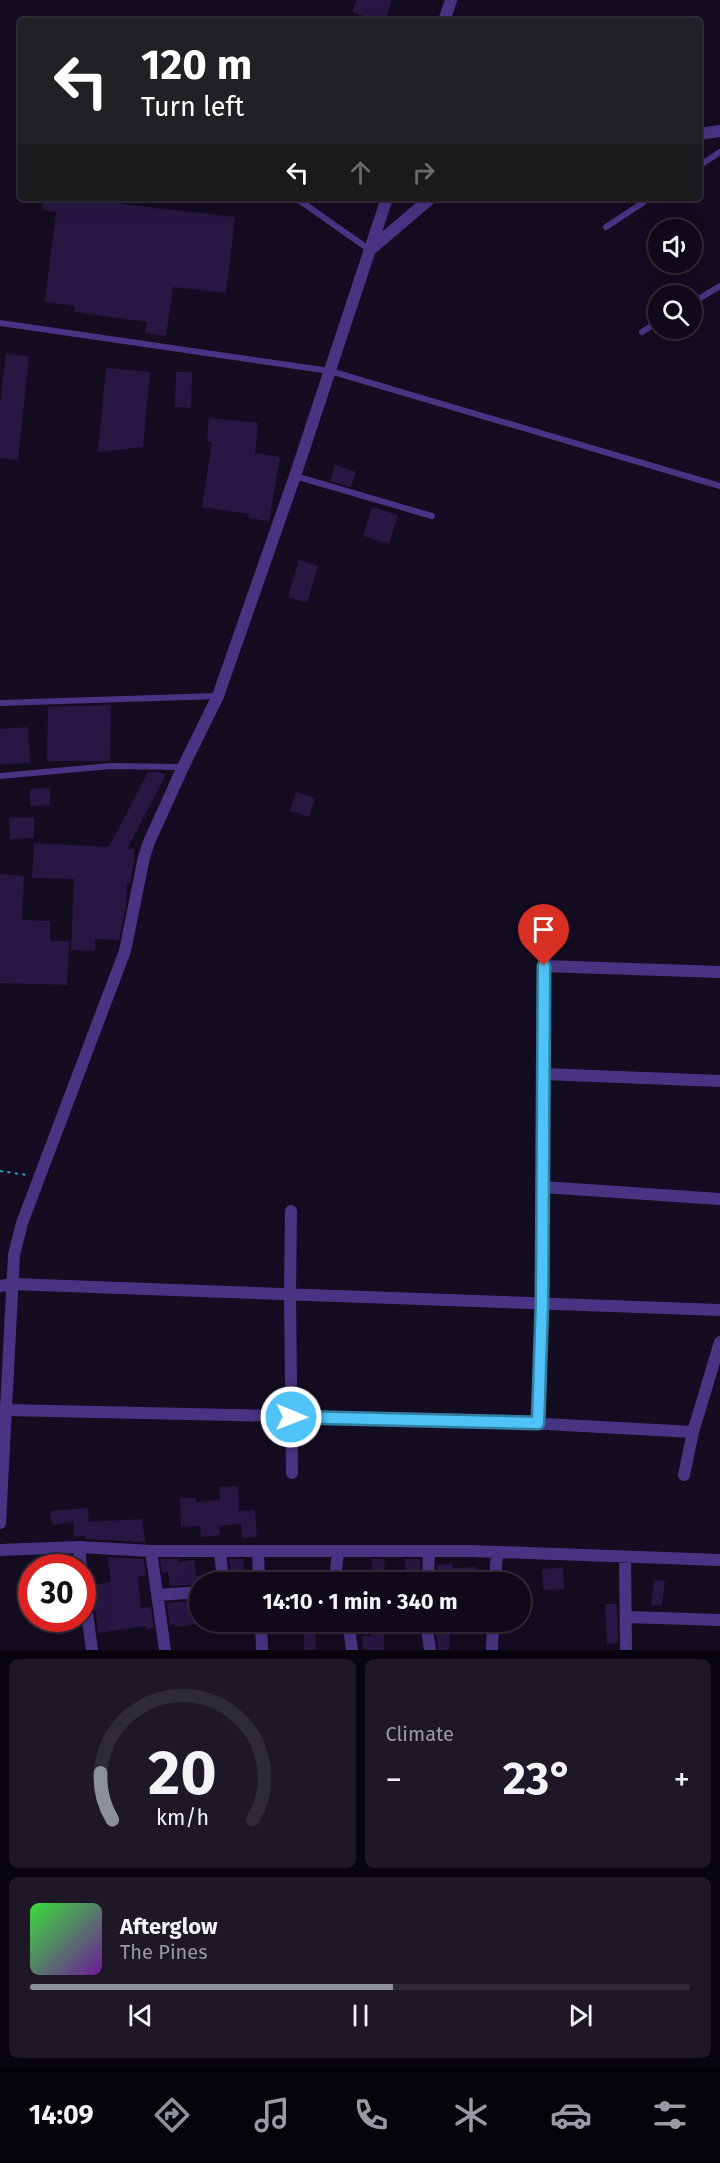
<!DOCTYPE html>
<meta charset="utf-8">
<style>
:root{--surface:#0f0919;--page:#1d1726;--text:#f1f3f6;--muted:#9b9aa2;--line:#2f2a38;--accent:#8c9099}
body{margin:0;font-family:"Fira Sans",sans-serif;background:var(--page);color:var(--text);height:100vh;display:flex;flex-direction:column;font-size:22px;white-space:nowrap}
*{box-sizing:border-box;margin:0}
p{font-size:20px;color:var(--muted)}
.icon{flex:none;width:33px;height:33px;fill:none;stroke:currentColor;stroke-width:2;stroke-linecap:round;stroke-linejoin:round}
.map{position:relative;height:1650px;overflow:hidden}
.panel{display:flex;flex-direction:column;gap:9px;padding:9px;background:#08050e;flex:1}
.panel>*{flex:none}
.hud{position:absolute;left:18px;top:18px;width:684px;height:183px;border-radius:6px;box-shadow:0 6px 24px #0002,0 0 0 2px var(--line);background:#202124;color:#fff;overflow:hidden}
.buttons{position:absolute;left:648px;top:219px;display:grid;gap:12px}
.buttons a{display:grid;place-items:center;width:54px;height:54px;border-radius:50%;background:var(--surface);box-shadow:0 6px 24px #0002,0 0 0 2px var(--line);font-size:30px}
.speed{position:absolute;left:18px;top:1554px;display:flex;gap:12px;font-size:30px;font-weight:700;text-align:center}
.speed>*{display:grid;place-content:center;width:78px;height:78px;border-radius:50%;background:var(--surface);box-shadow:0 6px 24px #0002,0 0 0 2px var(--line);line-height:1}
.speed .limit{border:9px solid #d22;background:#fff;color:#111}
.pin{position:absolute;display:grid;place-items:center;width:51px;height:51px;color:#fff;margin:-62px -26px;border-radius:50% 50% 50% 0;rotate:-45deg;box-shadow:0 0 6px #0007}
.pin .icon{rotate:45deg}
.me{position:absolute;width:66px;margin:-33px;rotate:91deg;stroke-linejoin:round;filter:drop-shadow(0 0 4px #0008)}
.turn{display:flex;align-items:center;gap:21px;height:126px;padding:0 24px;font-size:27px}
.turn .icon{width:78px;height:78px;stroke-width:2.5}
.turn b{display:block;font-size:42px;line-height:51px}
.lanes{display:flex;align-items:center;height:57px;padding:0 24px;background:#0003;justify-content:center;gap:30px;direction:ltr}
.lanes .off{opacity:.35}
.big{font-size:45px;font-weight:700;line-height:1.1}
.panel .widget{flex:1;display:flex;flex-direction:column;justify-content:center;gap:9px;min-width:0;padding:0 21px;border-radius:9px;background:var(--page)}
.panel .dial{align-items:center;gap:0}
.dial svg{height:156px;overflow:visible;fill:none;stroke:var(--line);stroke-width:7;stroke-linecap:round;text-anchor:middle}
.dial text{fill:var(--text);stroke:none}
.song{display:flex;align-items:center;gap:18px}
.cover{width:72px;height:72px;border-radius:9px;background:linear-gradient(135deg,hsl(120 70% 55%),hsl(280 70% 35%))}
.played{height:6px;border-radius:3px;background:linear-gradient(90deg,var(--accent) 55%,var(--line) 55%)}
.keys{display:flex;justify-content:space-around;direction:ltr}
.heat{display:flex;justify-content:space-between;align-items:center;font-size:33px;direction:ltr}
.panel .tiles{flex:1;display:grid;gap:9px;grid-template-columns:1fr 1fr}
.widget:last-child{grid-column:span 2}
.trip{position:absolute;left:189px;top:1572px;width:342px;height:60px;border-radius:30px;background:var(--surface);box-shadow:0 6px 24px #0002,0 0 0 2px var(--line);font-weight:700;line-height:60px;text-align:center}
.dock{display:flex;height:96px;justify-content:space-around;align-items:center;background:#06040a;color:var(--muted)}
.dock .icon{width:42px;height:42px}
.dock .on{color:var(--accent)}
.dock b{font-size:27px;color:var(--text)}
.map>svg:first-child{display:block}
.building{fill:#291743}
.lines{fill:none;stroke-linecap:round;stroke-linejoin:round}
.path{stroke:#27a2b8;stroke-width:2;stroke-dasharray:3 4.5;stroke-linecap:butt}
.service{stroke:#483483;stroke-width:6}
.minor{stroke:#483483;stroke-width:12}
.route-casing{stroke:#337fa1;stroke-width:15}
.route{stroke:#4fc3f7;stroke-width:10}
</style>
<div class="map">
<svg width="720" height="1650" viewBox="0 0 720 1650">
<rect width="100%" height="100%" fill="#140c21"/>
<!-- building -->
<path class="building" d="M357,0H392L385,21H377L352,12Z
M43,198H96L121,201V204L235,217L226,293L173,287L166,336L145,333L147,322L74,312L75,306L45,302L56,212L42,210Z
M6,354L29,356L18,460L0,458V404Z
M106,368L150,372L143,447L98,452Z
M176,372H192L191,408L175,407Z
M209,418L258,423L255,453L280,457L269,521L248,518L249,514L202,507L212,442L207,441Z
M335,465L356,472L351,487L330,481Z
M372,507L398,515L389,544L363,536Z
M299,560L318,566L307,603L288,597Z
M111,705L110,761H47L48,707Z
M28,727L30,763L0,764V729Z
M148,772H159L166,775L127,849H134V863L130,883H127L126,905L119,940L95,939V951L71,950L74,879L32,878L34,843L109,847Z
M50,788V805L30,806V789Z
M296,792L315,798L309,817L290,811Z
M34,817V838L10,839L9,818Z
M0,874L24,876L22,920L50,921V941H69L67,985L0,983Z
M238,1486L239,1511L255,1510L257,1537L242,1538L241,1524L219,1526L220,1535L201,1537L200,1526L181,1527L180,1498H196V1502L220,1500L219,1487Z
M88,1508L89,1522L142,1519L145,1542L85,1539V1536L74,1537L73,1522L52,1525L50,1511Z
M108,1557L144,1559L146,1575L138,1577L141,1608L151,1607L154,1628L146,1629V1626L98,1633L92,1585L111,1582Z
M160,1559H178V1562L194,1560L196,1576H200V1584L170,1586L168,1572L162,1573Z
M229,1559H243L244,1573L231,1574Z
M372,1559H384L386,1581L373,1582Z
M405,1559H420V1582H402L400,1571L406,1570Z
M452,1564L453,1568L477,1567L478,1582H436L437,1565Z
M563,1568L564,1589L543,1590L542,1569Z
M654,1580L665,1581L662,1605H651Z
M196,1601L198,1624L175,1627L174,1625L170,1626L167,1603Z
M605,1604H617L618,1643L607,1644Z
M371,1622H384V1650H363L362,1636H371Z
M436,1631L450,1632L449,1650H438Z
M304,1633H315L316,1650H304Z"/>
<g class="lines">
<!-- path -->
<path class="path" d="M0,1171L27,1175"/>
<!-- service -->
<path class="service" d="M699,166L720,152
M296,198L370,250
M606,227L650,198
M692,303L720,286
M0,323L330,371L720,486
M642,332L658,322
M295,476L432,516
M0,703L217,696
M0,776L111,766L183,767"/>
<!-- minor -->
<path class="minor" d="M444,21L451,0
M699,134L720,131
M371,249L431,198
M544,966L720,972
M544,1074L720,1081
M543,1187L720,1199
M291,1211L290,1294L292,1473
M0,1286L12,1284L720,1310
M6,1410L469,1420L693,1432
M538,1423L542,1304L545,927
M684,1475L693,1432L720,1342
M0,1523L14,1255L22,1223L125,951L144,857L149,842L183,767L218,696L295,476L387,198
M79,1547L81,1568
M0,1550L79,1547L151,1551H472L720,1560
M151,1551L165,1650
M220,1551L223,1582
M258,1551L259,1582
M625,1557L626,1650
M82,1576L92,1650
M335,1582L338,1551
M428,1582L429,1551
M495,1582L497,1552
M158,1595L200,1592
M626,1617L720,1620
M261,1622L262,1650
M344,1622L349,1628L352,1650
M426,1622L430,1650
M492,1650L493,1622"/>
</g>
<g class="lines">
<defs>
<path id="route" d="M291,1417L538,1423L542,1304L544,966"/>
</defs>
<!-- route casing -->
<use href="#route" class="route-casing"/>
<!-- route -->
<use href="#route" class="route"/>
</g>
</svg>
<div class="buttons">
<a><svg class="icon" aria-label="sound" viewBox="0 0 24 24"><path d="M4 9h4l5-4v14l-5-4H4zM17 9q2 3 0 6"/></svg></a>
<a><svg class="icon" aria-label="search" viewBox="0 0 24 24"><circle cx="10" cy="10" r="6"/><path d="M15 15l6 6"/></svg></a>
</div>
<div class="speed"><div class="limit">30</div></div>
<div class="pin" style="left:544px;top:966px;background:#d93025"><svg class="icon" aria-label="arrive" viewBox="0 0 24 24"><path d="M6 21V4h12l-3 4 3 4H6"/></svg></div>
<svg class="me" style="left:291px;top:1417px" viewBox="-20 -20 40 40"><circle r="17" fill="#4fc3f7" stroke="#fff" stroke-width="3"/><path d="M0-11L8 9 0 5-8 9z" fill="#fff"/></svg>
<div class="trip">14:10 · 1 min · 340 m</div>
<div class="hud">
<div class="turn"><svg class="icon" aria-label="left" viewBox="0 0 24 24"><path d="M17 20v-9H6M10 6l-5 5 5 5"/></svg><div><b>120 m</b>Turn left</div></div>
<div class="lanes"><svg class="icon" aria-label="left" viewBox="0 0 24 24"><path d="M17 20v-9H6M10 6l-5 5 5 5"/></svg><svg class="icon off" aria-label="ahead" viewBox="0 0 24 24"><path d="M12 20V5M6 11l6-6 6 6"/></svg><svg class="icon off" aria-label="right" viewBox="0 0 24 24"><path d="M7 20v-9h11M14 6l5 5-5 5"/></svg></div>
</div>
</div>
<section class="panel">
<div class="tiles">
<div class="widget dial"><svg viewBox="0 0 100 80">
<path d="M14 69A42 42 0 1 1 86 69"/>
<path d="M14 69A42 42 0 0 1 8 45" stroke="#8c9099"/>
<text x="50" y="56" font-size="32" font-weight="700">20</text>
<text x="50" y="72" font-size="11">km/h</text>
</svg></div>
<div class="widget"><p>Climate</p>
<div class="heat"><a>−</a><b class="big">23°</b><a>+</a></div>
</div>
<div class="widget">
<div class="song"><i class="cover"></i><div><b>Afterglow</b><p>The Pines</p></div></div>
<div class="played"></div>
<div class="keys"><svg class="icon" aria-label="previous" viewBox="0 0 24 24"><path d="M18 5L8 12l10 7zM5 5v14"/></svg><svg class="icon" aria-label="pause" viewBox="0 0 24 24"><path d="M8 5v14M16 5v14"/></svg><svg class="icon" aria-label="next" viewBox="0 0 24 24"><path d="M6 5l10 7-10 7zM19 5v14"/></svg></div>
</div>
</div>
</section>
<nav class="dock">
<b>14:09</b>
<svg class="icon on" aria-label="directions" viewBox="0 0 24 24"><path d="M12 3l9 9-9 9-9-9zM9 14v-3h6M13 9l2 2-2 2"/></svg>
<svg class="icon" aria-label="music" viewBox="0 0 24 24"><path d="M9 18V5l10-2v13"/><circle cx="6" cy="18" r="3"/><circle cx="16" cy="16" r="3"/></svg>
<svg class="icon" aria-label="phone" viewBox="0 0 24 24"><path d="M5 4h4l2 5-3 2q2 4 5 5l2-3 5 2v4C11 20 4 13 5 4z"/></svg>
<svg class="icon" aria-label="climate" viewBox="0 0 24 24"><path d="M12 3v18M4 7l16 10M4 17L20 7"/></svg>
<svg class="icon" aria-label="car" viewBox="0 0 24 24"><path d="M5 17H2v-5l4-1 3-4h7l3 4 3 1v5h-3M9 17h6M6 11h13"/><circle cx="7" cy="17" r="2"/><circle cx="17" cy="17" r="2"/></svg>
<svg class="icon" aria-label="filters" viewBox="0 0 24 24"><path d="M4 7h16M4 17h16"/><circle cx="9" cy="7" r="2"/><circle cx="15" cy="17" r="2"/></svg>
</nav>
